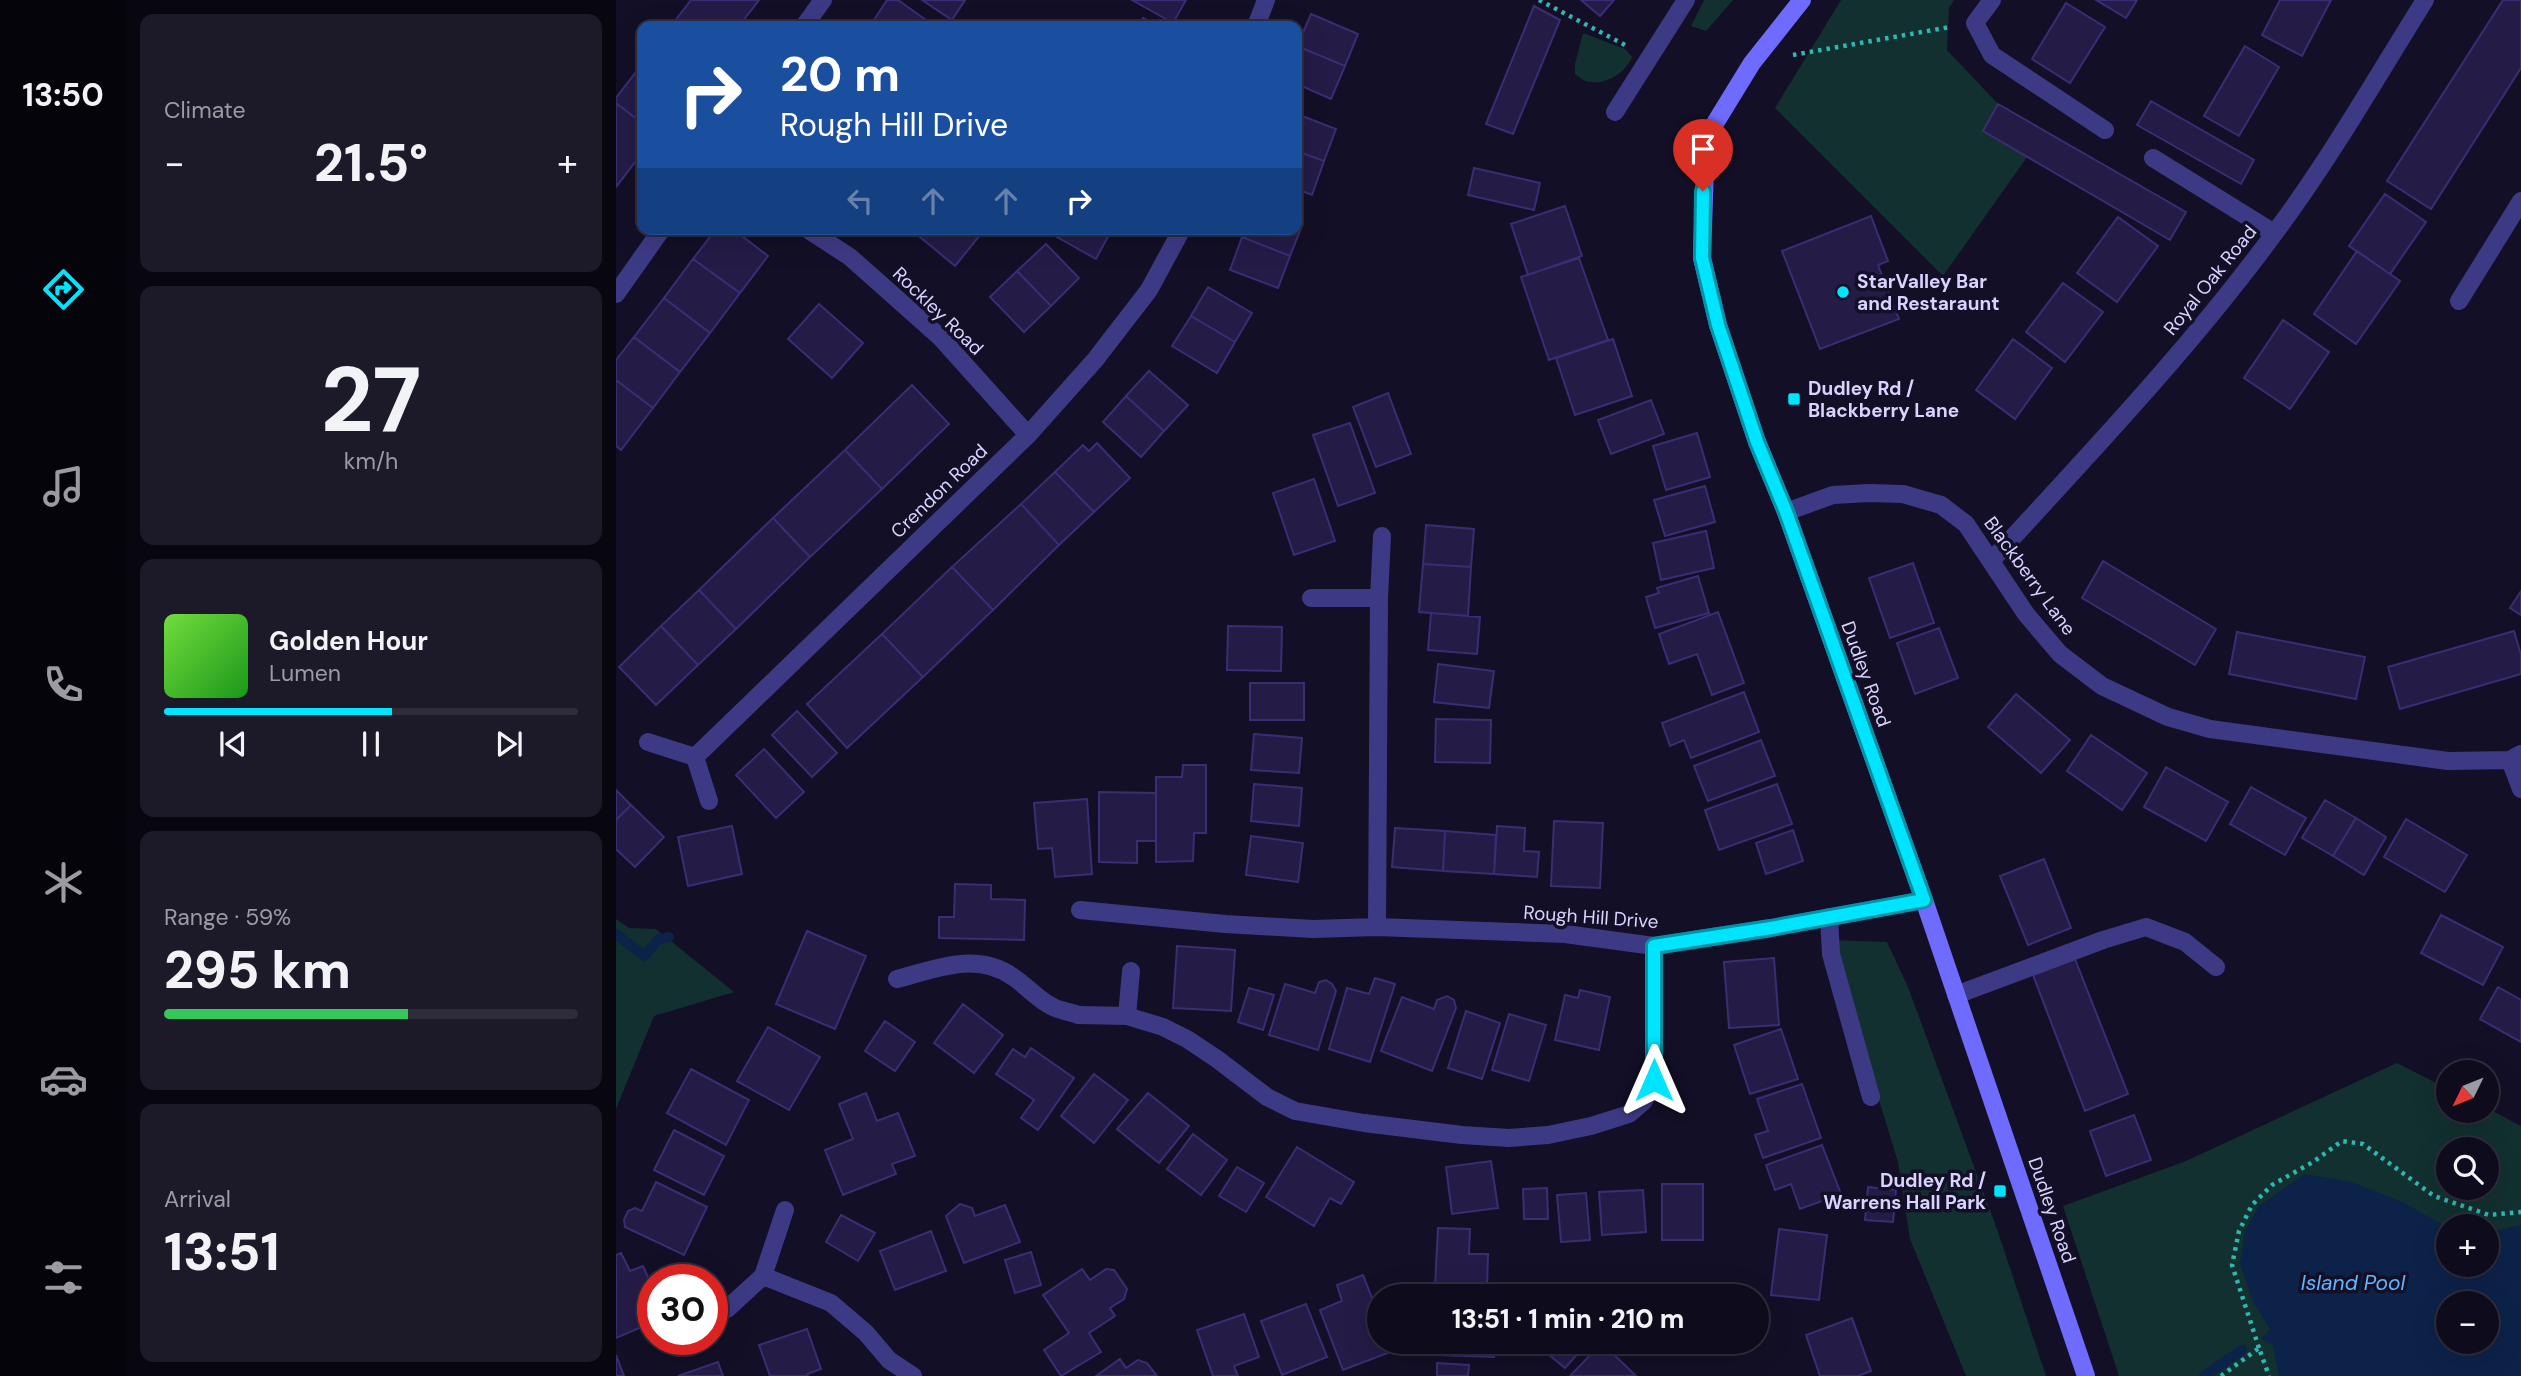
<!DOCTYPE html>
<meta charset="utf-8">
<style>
:root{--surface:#0e0b1c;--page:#1c1929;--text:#f1f3f6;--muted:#9b9ba3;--line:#2e2b3b;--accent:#00e5ff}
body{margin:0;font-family:"DM Sans",sans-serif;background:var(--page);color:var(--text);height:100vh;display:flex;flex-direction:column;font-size:26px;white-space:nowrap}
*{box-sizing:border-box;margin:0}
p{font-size:23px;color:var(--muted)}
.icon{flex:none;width:38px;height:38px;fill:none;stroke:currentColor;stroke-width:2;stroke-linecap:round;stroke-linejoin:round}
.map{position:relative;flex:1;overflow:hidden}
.panel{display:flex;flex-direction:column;gap:14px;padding:14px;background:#08060f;width:490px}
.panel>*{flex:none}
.top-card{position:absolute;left:21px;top:21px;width:665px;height:214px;border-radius:14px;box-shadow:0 7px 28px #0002,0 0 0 2px var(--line);background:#1a4fa0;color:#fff;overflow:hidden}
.needle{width:46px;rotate:227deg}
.fabs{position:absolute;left:1820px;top:1060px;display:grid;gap:14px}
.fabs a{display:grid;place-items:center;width:63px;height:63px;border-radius:50%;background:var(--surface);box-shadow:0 7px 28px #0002,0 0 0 2px var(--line);font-size:35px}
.speed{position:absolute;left:21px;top:1264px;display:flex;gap:14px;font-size:35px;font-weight:700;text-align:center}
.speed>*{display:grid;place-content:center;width:91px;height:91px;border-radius:50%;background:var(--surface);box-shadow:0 7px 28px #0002,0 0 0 2px var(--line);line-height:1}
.speed .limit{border:10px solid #d22;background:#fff;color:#111}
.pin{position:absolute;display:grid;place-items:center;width:60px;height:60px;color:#fff;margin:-72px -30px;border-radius:50% 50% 50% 0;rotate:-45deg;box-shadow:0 0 7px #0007}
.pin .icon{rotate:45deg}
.me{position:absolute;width:77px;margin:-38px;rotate:0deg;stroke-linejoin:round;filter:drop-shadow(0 0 5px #0008)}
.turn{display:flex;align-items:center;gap:24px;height:147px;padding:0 28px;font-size:32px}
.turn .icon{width:91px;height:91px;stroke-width:2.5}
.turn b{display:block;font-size:49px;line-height:60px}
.lanes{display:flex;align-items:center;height:66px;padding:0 28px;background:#0003;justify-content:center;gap:35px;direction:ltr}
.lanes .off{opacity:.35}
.big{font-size:52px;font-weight:800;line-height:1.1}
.panel .widget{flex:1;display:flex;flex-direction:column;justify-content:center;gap:10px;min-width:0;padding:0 24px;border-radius:14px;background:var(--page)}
.panel .dial{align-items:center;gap:0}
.dial b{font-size:91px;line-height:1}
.song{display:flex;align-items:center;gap:21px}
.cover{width:84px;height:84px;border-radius:10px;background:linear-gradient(135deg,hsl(100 70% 55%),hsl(120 70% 35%))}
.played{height:7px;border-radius:4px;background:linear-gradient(90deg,var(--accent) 55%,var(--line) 55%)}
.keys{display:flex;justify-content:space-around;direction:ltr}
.heat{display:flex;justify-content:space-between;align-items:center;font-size:38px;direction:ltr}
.charge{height:10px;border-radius:5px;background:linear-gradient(90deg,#34c759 59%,var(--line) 0)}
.trip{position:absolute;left:751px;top:1284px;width:402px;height:70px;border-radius:35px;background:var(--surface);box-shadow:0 7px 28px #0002,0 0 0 2px var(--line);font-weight:800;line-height:70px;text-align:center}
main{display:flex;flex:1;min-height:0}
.tabs{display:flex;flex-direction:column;width:126px;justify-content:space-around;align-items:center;background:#06040b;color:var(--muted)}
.tabs .icon{width:49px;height:49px}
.tabs .on{color:var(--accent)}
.tabs b{font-size:32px;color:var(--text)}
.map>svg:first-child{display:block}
.green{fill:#12302f;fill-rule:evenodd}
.water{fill:#0c2248;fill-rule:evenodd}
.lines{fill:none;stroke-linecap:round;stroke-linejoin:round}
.stream{stroke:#0c2248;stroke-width:10}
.building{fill:#241b47;stroke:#3b2d73;stroke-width:2}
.path{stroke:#2fb8b0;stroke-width:4.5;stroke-dasharray:3.5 5;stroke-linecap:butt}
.lane{stroke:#3d3a85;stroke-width:18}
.street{stroke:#3d3a85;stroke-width:18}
.secondary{stroke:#6f6bff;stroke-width:18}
.route-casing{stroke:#0095a6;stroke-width:18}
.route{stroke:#00e5ff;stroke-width:12}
.poi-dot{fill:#00e5ff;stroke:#130f26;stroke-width:2.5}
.labels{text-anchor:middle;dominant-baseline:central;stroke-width:7;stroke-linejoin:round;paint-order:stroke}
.street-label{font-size:19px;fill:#d9d4ff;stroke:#130f26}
.poi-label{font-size:19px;font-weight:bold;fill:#d9d4ff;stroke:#130f26;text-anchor:start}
.water-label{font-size:21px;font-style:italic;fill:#62b6ff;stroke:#130f26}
</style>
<main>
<nav class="tabs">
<b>13:50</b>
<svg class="icon on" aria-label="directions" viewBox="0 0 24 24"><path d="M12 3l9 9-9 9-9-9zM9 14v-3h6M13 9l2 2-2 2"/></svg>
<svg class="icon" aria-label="music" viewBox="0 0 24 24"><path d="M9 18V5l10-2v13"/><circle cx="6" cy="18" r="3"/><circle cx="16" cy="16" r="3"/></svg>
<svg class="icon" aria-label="phone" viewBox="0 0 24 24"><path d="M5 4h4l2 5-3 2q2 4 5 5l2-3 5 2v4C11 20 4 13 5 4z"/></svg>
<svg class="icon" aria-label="climate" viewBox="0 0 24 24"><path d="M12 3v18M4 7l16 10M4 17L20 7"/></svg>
<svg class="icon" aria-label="car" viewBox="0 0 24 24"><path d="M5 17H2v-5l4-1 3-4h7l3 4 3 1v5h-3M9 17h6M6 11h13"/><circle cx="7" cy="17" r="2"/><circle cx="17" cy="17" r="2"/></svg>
<svg class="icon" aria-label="filters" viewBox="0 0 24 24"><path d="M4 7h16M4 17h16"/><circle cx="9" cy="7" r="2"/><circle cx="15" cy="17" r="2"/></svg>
</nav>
<section class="panel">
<div class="widget"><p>Climate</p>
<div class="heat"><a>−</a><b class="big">21.5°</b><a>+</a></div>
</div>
<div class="widget dial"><b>27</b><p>km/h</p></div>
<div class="widget">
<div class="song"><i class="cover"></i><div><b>Golden Hour</b><p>Lumen</p></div></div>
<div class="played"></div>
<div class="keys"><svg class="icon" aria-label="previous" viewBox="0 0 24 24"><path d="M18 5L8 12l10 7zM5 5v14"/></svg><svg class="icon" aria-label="pause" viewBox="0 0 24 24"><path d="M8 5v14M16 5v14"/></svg><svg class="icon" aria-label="next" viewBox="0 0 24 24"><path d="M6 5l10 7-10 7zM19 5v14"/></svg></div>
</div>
<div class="widget"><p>Range · 59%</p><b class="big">295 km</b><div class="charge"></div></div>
<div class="widget"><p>Arrival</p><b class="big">13:51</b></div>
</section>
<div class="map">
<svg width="1905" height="1376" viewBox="0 0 1905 1376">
<rect width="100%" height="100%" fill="#130f26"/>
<!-- green -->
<path class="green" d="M1088,0H1117L1090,31L1075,26Z
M1225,0H1338L1333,8L1331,50L1382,104L1367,131L1411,157L1327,276L1159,108Z
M967,33L1009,49L1016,57C1010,72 991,85 974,82C969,82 963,77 959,74V64Z
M0,919L13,928L40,929L118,992L38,1016L0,1109Z
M1214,940L1271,942L1292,987L1381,1229L1430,1376H1350L1294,1239L1282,1162Z
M1781,1063L1832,1089V1111H1871V1108L1905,1126V1376H1503L1447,1206L1570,1161ZM1832,1150H1871V1188H1832ZM1832,1227H1871V1265H1832ZM1832,1304H1871V1342H1832Z"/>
<!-- water -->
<path class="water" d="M1689,1174L1735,1182L1787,1202L1832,1228V1265H1871V1232L1905,1225V1376H1663L1657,1345L1645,1339L1654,1329L1637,1301L1624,1264L1629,1231L1643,1206ZM1832,1304H1871V1342H1832Z"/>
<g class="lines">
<!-- stream -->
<path class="stream" d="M0,934L28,956L43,939L53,937
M1588,1376L1626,1350"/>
</g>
<!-- building -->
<path class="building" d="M75,0H143L123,26H63L58,22Z
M271,0H282L317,25L254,26Z
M306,0H349L336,20Z
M516,0H570L557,23Z
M965,0H998L984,16Z
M1480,0H1521L1510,18Z
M1664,0H1715L1686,56L1646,35Z
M1887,0H1905V68L1815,209L1771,181Z
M1450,3L1489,27L1454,83L1416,59Z
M918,6L944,20L897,134L870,124Z
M695,14L742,34L729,66L681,46Z
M527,18L543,26H523Z
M681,46L729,66L715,99L681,84Z
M1629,46L1663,67L1623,136L1588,116Z
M26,64V123L0,103V98Z
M1535,101L1638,160L1625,184L1521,125Z
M0,103L26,123V153L0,187Z
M1382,104L1570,212L1554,240L1367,131Z
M681,114L720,129L708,161L681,151Z
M681,151L708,161L696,195L681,189Z
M858,168L924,183L918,210L852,195Z
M1769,194L1810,222L1774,274L1733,246Z
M949,206L966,256L912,275L895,224Z
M1255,216L1272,261L1262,265L1283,319L1204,349L1166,251Z
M1502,217L1542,246L1501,302L1461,273Z
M681,221L687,223L674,256L626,237L629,229H681Z
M100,229H117L152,256L124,293L77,259Z
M300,229H369L339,266L298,232Z
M434,229H496L480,259L432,232Z
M626,237L674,256L662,288L614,270Z
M430,244L463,278L435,306L401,271Z
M1741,251L1784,281L1740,344L1698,314Z
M963,258L992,340L933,360L905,277Z
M77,259L124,293L94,333L48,298Z
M401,271L435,306L408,332L374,297Z
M1447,283L1487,312L1449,362L1410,332Z
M592,287L636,313L619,342L575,316Z
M48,298L94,333L64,372L18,337Z
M203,304L247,343L216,378L172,339Z
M575,316L619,342L601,373L556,346Z
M1667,320L1713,352L1674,409L1628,378Z
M18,337L64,372L37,408L0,380V360Z
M997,339L1016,396L959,415L940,358Z
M1397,339L1436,368L1399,419L1360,390Z
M533,371L572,405L548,431L510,396Z
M0,380L37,408L5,450L0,446Z
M296,385L333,424L266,489L229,450Z
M772,393L795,454L760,467L737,407Z
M510,396L548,431L525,457L487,422Z
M1035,400L1048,434L995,454L982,420Z
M734,423L759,493L722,506L697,435Z
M1081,433L1094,477L1050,490L1037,446Z
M481,443L514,478L478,512L439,472L467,445L473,451Z
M229,450L266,489L194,557L157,518Z
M439,472L478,512L443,545L405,504Z
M698,479L719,541L678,555L657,493Z
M1089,486L1099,522L1049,536L1038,500Z
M405,504L443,545L377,610L336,567Z
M157,518L194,557L120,629L83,590Z
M810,525L858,529L855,567L807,564Z
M1090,531L1098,568L1045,580L1037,543Z
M1487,561L1600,629L1579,665L1466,598Z
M1297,563L1318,623L1274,638L1253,578Z
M807,564L855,567L852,616L803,612Z
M336,567L377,610L307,677L266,634Z
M1082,576L1093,613L1039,628L1030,597L1043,593L1041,588Z
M83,590L120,629L82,665L45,626Z
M1905,591V615L1894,608Z
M1102,612L1128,683L1096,695L1081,654L1053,664L1043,634Z
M815,613L864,617L861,654L812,650Z
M45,626L82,665L40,705L3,667Z
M612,626L666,627L665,671L611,670Z
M1323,628L1342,678L1299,694L1281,643Z
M1898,631L1905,655V674L1784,709L1772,667Z
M1621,632L1749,657L1740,699L1613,674Z
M266,634L307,677L231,748L191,704Z
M822,664L878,671L873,708L818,702Z
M634,683H688V720H634Z
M1128,692L1143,732L1075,758L1068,740L1054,746L1046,723Z
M1400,694L1454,740L1425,773L1372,727Z
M181,711L221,753L196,777L156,735Z
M820,719L875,720L874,763L819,762Z
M638,734L686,738L683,773L635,770Z
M1475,735L1531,773L1506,810L1451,771Z
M1145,740L1159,776L1092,801L1078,766Z
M148,749L188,792L160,818L120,775Z
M567,765H590V833H578L577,861L540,862V777H566Z
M1550,767L1612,802L1590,841L1528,807Z
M638,784L686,788L683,826L635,821Z
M1161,784L1176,824L1103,850L1089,810Z
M1635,787L1690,818L1669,855L1614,824Z
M0,790L15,805L0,820Z
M483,792L540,793V841H521V863L483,862Z
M471,799L476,874L439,877L436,848L422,849L418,803Z
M1709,800L1740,818L1717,856L1686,838Z
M15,805L48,837L19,867L0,849V820Z
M1740,818L1770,837L1748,875L1717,856Z
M1790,819L1851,855L1829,892L1768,857Z
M938,821L987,823L984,888L935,886Z
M116,826L126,874L72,886L62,837Z
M881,826L909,828L908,851L923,852L921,877L878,874Z
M779,828L829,831L827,871L776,867Z
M1177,830L1187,861L1150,874L1140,843Z
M829,831L880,835L878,874L827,871Z
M635,836L687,843L682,882L630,875Z
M1428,859L1455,928L1412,945L1384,876Z
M339,884L375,885V899L409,900L408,940L323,938V917H338Z
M1825,915L1887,947L1867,985L1805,953Z
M191,931L250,956L219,1029L160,1004Z
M561,946L619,950L615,1011L557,1008Z
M1158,958L1163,1025L1113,1028L1108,962Z
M1459,959L1512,1094L1469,1111L1417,975Z
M759,978L779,984L754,1062L713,1049L731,988L753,994Z
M710,980L716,984L720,991L702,1050L653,1035L669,984L699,993L703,982Z
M1882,987L1905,1000V1042L1864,1019Z
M633,988L658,995L647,1030L622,1022Z
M964,990L994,997L983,1050L939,1040L949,995L962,998Z
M831,996L838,1000L840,1008L816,1071L765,1051L786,997L818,1009L821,1000Z
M347,1004L387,1035L358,1073L318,1043Z
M850,1011L884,1023L866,1079L832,1068Z
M893,1014L930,1025L913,1081L876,1070Z
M269,1021L299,1042L279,1071L249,1051Z
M152,1027L204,1057L173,1110L121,1081Z
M1165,1029L1182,1079L1134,1094L1118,1045Z
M415,1048L458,1078L422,1130L405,1118L418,1100L380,1074L397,1049L409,1057Z
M75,1069L133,1100L110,1145L51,1113Z
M478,1074L512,1100L478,1143L445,1116Z
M1186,1084L1205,1138L1147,1158L1139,1135L1152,1131L1141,1099Z
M250,1093L261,1121L282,1113L299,1156L276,1164L280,1174L227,1195L209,1150L237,1139L223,1104Z
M532,1093L573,1126L543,1163L501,1129Z
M1518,1115L1535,1160L1490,1176L1474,1131Z
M58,1130L108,1156L88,1195L38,1170Z
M577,1134L611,1160L585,1195L551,1169Z
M1206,1145L1225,1194L1184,1209L1175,1184L1159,1190L1150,1165Z
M681,1147L738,1182L725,1204L714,1198L698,1226L650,1197Z
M875,1161L882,1208L836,1214L830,1167Z
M621,1167L648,1183L630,1212L603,1196Z
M40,1182L91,1207L68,1255L9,1227L8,1220L12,1211L19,1208L26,1211Z
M1046,1184H1087V1240H1046Z
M1252,1187L1280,1190L1277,1222L1249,1220Z
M931,1188L932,1219H908L907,1189Z
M1027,1190L1030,1232L986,1235L983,1192Z
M970,1193L974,1240L945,1242L941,1195Z
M344,1204L356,1208L359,1216L389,1205L404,1242L348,1263L330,1216Z
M225,1215L259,1233L242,1261L210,1242Z
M822,1228L854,1229L853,1254H872L871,1288L819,1286Z
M1163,1229L1211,1235L1203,1300L1155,1295Z
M315,1231L330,1271L279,1290L264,1251Z
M415,1252L425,1285L399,1293L389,1260Z
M5,1253L14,1271L27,1266L37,1288V1322L0,1338V1255Z
M466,1269L474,1280L490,1269L498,1270L511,1289L508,1299L494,1308L499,1316L473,1333L485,1352L445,1376L428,1350L453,1333L427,1295Z
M747,1275L763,1316V1342H773L777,1351L727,1370L704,1310L726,1301L721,1285Z
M690,1304L711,1357L666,1375L645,1321Z
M628,1314L643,1357L618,1366L622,1376H597L581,1330Z
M1236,1318L1255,1371L1242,1376H1204L1190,1335Z
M191,1329L205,1369L191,1374L192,1376H154L143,1345Z
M822,1342H878V1357L821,1355Z
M940,1342H972L949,1368L931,1353Z
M986,1343L1020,1376H954Z
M0,1355L8,1376H0Z
M504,1359L510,1368L522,1360L531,1363L541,1376H480Z
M102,1362L107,1376H62Z
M821,1363L853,1365L852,1376H821Z"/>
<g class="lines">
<!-- path -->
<path class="path" d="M923,0L1011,46
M1177,55L1334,27
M1643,1348L1616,1265L1623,1231L1636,1205L1656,1185L1697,1162L1726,1141L1747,1144L1818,1196L1873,1215L1905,1212
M1605,1376L1643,1348L1653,1376"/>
<!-- lane -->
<path class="lane" d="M1537,158L1658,233
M464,910L609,924L697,929
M1213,917L1215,954L1255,1097
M281,979C319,969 361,951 397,977C411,986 422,1000 437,1007C445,1011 455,1012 463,1015
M1340,995L1487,940L1530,927L1569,942L1600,967"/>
<!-- street -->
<path class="street" d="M1376,0L1359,23L1376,55L1489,130
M188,26L207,0
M640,26L650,0
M999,112L1070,0
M191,229L234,257L324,337L412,435
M0,294L46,229
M1843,301L1905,201
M1170,512L1217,495L1253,493L1287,494L1325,505L1350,524L1410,614L1444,654L1486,686L1552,717L1594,729L1832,761L1894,760L1905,754
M1376,560C1476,451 1579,343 1666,223C1718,152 1762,75 1809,0
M695,598H763
M32,742L79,757L93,801
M79,757L412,435L479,360L533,290L566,229
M1894,760L1905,789
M761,927L763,598L766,536
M697,929L761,927L949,934L1038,946L1155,928L1308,900
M463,1015L511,1016L547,1027L571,1039L601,1059L651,1097L679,1111L748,1123L846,1135L893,1138L932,1135L975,1126L1013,1114L1028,1101L1038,1080V946
M511,1016L515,971
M147,1276L169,1210
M111,1309L147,1276L215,1303L250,1333L273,1360L297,1376"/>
<!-- secondary -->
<path class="secondary" d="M1186,0L1136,63L1090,138L1086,258L1102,325L1141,442L1170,512L1308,900L1470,1376"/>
</g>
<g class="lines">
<defs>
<path id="route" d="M1038,1080V946L1155,928L1308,900L1170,512L1141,442L1102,325L1086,258L1087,191"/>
</defs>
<!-- route casing -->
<use href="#route" class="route-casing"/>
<!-- route -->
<use href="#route" class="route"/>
</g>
<!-- markers -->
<g class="poi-dot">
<circle cx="1227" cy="292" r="7"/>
<rect x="1171" y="392" width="14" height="14" rx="3.5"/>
<rect x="1377" y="1184" width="14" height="14" rx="3.5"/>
</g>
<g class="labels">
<!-- street labels -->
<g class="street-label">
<text transform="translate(1594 280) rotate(-51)">Royal Oak Road</text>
<text transform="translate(322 311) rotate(44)">Rockley Road</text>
<text transform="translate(323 491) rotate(-44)">Crendon Road</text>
<text transform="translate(1414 576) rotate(54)">Blackberry Lane</text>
<text transform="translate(1250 674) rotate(70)">Dudley Road</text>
<text transform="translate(975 917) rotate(4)">Rough Hill Drive</text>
<text transform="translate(1436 1210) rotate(71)">Dudley Road</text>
</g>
<!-- poi labels -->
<g class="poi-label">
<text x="1241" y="281">StarValley Bar<tspan x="1241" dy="22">and Restaraunt</tspan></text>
<text x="1192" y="388">Dudley Rd /<tspan x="1192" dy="22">Blackberry Lane</tspan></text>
<text x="1370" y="1180" text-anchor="end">Dudley Rd /<tspan x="1370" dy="22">Warrens Hall Park</tspan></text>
</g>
<!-- water labels -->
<g class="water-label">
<text x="1737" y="1283">Island Pool</text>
</g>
</g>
</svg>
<div class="fabs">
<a><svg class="needle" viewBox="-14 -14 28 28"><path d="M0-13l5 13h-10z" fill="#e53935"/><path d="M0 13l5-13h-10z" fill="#9b9ba3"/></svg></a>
<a><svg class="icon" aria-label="search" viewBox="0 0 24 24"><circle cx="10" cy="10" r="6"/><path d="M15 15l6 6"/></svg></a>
<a>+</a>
<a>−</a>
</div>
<div class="speed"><div class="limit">30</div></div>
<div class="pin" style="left:1087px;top:191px;background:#d93025"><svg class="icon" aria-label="arrive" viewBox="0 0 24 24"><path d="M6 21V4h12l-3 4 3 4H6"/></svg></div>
<svg class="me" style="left:1038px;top:1080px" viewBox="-20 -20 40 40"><path d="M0-17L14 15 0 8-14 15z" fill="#00e5ff" stroke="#fff" stroke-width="4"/></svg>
<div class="trip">13:51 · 1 min · 210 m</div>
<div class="top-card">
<div class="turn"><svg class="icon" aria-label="right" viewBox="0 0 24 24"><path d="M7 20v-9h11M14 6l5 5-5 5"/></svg><div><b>20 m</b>Rough Hill Drive</div></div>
<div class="lanes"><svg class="icon off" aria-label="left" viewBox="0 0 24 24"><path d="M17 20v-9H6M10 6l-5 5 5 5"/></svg><svg class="icon off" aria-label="ahead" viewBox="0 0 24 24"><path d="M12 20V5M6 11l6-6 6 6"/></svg><svg class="icon off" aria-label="ahead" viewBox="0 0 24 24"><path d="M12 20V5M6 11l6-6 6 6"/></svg><svg class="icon" aria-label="right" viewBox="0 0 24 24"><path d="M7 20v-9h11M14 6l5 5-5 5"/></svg></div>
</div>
</div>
</main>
